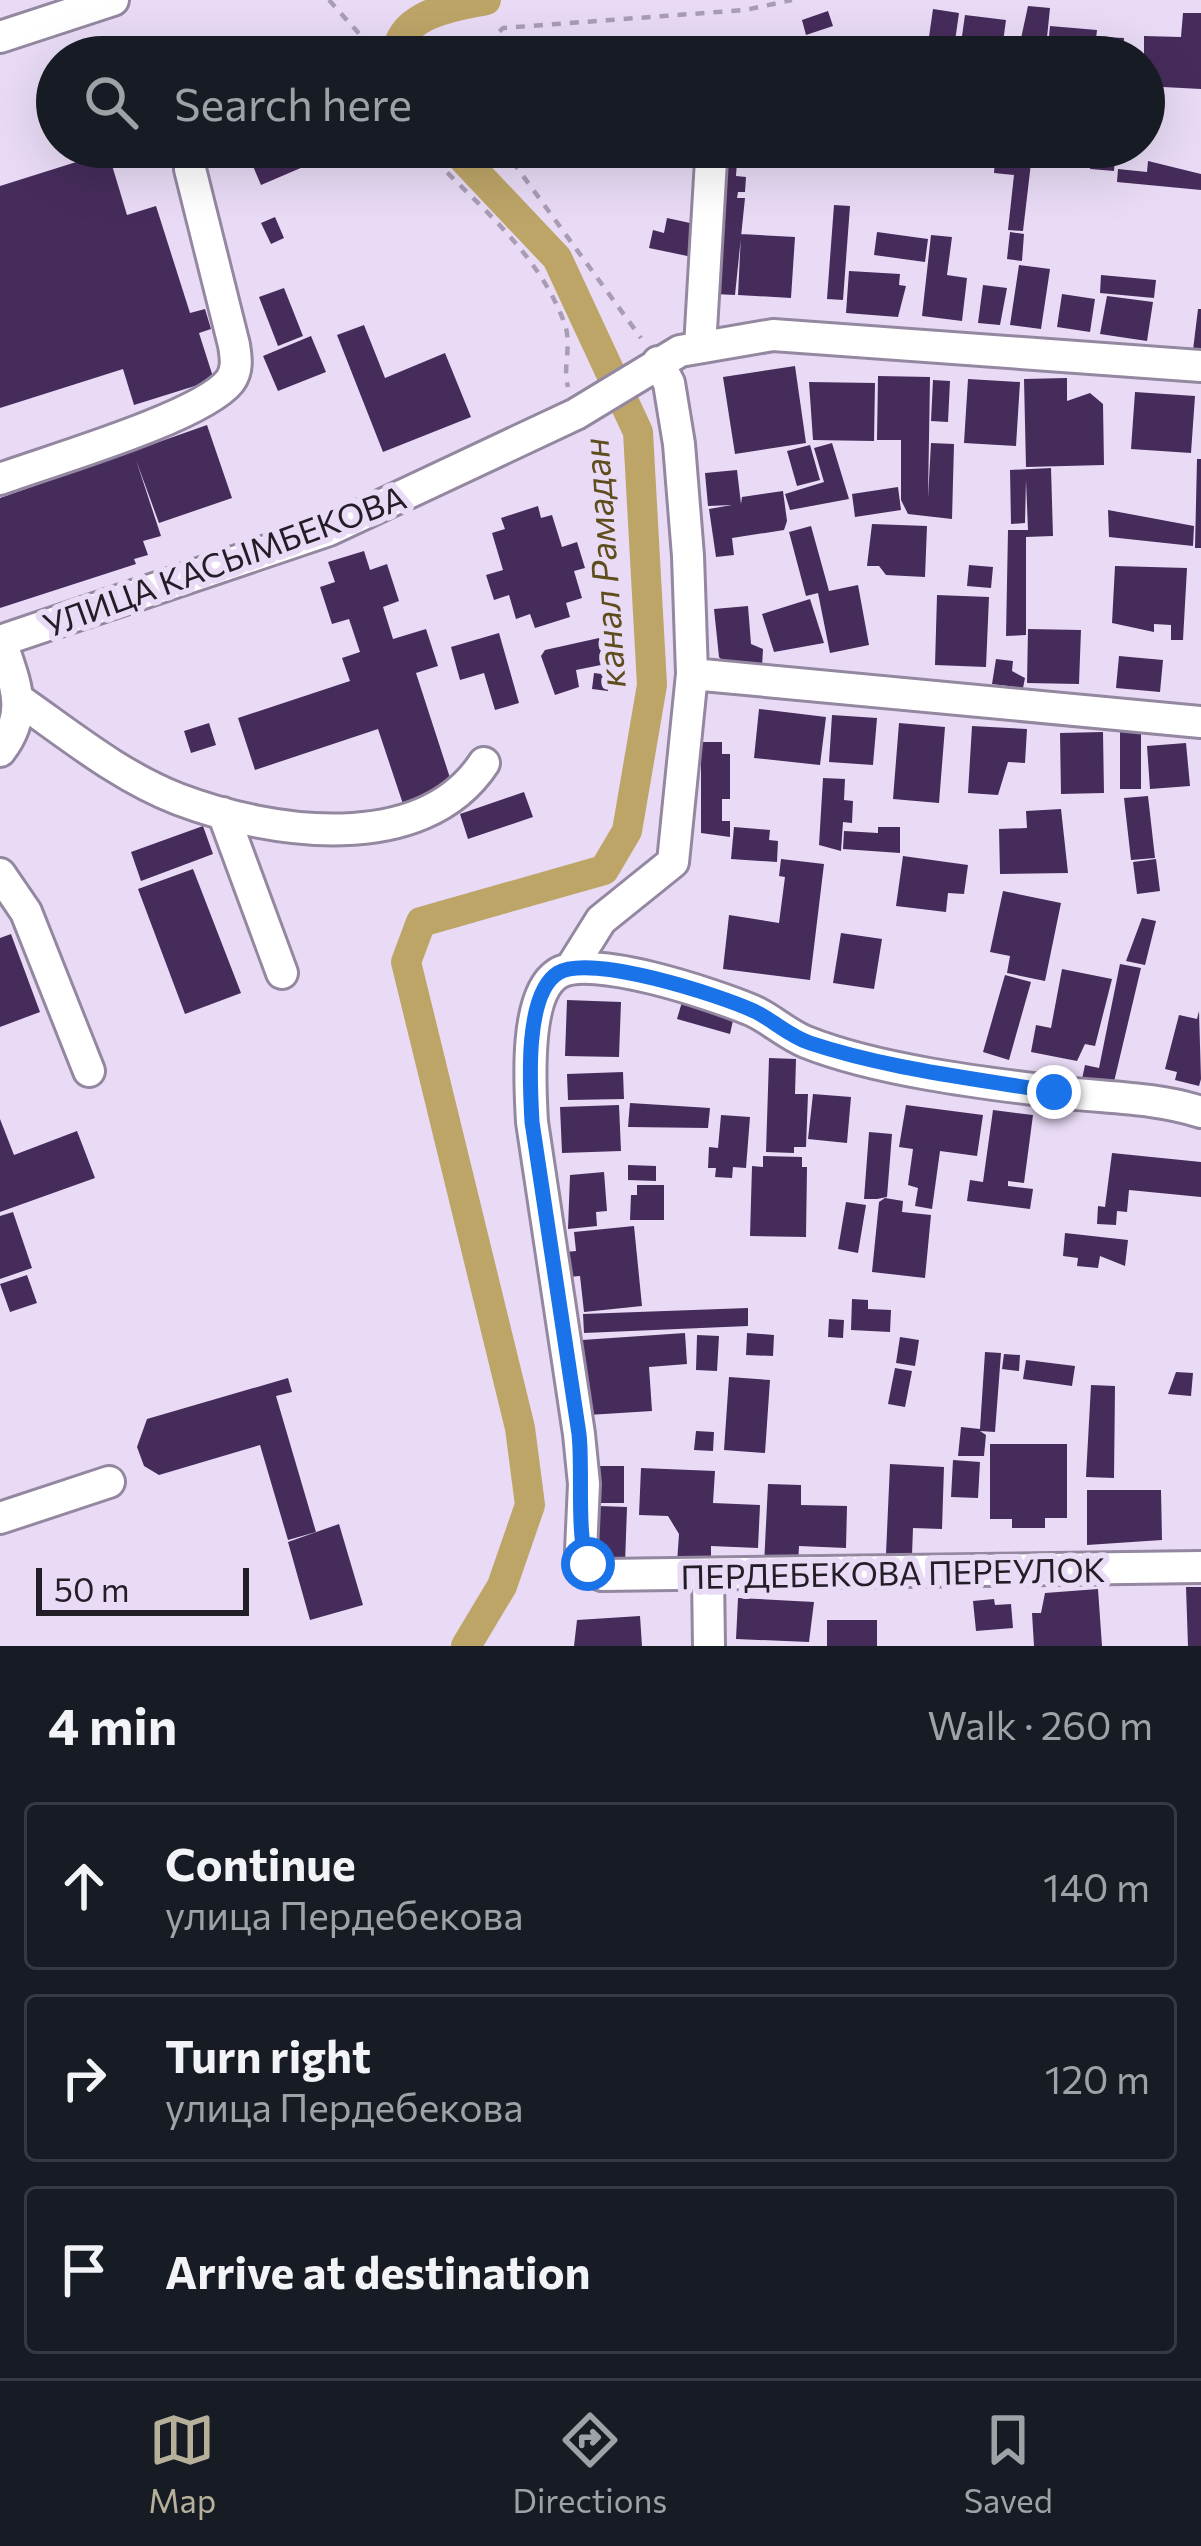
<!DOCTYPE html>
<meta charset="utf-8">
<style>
body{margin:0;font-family:Commissioner,sans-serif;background:#20242c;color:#f1f3f6}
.scale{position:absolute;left:36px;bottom:30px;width:213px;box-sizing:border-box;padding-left:12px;border:6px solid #221d27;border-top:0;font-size:33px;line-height:42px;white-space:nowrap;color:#221d27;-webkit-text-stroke:9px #e9dbf6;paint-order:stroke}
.stop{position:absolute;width:36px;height:36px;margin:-27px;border:9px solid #1a73e8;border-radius:50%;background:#fff}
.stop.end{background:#1a73e8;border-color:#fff;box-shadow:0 3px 12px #0008}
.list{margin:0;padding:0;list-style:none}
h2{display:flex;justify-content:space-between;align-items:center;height:156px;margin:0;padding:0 48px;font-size:51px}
h2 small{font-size:39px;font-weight:400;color:#9ea1a6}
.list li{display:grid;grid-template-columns:78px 1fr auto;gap:36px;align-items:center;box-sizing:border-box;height:168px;margin:0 24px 24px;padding:0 24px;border:3px solid #363941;border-radius:12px}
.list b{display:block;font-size:45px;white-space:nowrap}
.list p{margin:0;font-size:39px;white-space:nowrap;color:#9ea1a6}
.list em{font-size:39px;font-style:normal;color:#9ea1a6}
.icon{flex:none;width:66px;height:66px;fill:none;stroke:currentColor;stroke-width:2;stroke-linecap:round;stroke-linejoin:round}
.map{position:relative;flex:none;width:1201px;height:1646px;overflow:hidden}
.search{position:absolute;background:#171b24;box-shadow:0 12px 48px #0002;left:36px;right:36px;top:36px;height:132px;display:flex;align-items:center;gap:30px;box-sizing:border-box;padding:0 42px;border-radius:66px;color:#9ea1a6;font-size:45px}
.sheet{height:732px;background:#171b24}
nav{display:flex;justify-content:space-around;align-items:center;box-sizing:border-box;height:168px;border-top:3px solid #363941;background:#171b24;font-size:33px;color:#9ea1a6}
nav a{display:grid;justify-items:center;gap:6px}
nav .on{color:#b6af9a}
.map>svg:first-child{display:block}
</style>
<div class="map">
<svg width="1201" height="1646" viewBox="0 0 1201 1646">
<rect width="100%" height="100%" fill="#e9dbf6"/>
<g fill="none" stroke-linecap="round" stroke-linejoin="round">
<!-- canal -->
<path stroke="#bda568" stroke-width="30" d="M397,57C398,13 453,7 486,0
M452,147L557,258L638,432L652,685L627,831L604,870L421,922L406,962L520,1428L530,1505L502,1586L466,1646"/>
</g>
<!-- building -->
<path fill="#462c5b" d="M1028,6L1050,8L1045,57H1017Z
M933,9L959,13L955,41L929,37Z
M828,11L833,26L806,35L802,20Z
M1183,13H1201V89L1144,86V36L1181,37Z
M965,15L1006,20L1001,57H959Z
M1050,26L1097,30L1094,57H1047Z
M1104,37L1124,38L1123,57H1102Z
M130,38L137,57H91L89,53Z
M779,41L825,44L824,57H778Z
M245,147H311L317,161L261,185Z
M718,147H738L736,176L746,177L745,192H738L737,198H745L735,295L715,294Z
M1092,147H1116L1114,171L1090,169Z
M108,152L127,215L156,206L190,313L205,309L211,329L199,333L214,380L134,405L123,369L0,408V186Z
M995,159L1031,163L1023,231L1008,230L1014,175L994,173Z
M1148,161L1201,174V190L1117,182L1118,169L1147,172Z
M834,205L850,206L843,300L827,299Z
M275,217L284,238L271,244L261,223Z
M667,218L704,226L697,258L649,248L653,230L664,233Z
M877,232L928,239L925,262L874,255Z
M1010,232L1024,234L1022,261L1007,259Z
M741,234L795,237L791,298L738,295Z
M931,235L952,237L947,275L967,278L962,321L922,316Z
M1019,265L1050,269L1041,329L1010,325Z
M849,271L900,274L899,285L906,286L898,317L846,313Z
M1101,275L1156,280L1154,298L1100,293Z
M983,285L1007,288L1000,325L978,323Z
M284,288L303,336L278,346L259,297Z
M1062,294L1095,299L1090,332L1057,327Z
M1107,296L1153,302L1147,341L1100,334Z
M1198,309H1201V351L1193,350Z
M364,325L385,378L445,353L471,417L383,452L337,335Z
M311,336L326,372L278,391L263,356Z
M795,366L806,443L735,454L723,377Z
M878,376L930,377L928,498L931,443L954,444L952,519L908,514L901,500V440H877Z
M1067,378V401L1090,393L1103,404L1104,465L1026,467L1024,379Z
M968,379L1020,382L1016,446L964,443Z
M933,380L950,381L948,422L931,421Z
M809,382L875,383L874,441L813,440Z
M1135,392L1195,396L1191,453L1131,449Z
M207,425L232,498L159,523L136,460L161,536L143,541L148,555L134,559L136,564L0,608V498Z
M832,443L849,499L790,510L785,494L824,482L814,448Z
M810,445L820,480L797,486L787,451Z
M1197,459H1201V548H1195Z
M1051,468L1053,536L1026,537V635L1006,636L1008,530H1028L1026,480L1025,523L1011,524L1010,470Z
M737,470L741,504L742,497L783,491L787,521L784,530L732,538L734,555L716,557L709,509L732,505L708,506L705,473Z
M898,487L901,510L855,517L852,494Z
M538,506L541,518L552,515L562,547L577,542L585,568L574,571L582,598L566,603L570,617L535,628L530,614L516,619L509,595L494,600L486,575L503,570L492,533L505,529L501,518Z
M1108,510L1194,526L1193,546L1109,537Z
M872,524L927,526L925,577L886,575L879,566H867Z
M811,526L829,591L858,585L869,645L830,653L818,593L806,596L789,532Z
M364,551L370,570L387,564L399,601L383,607L393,639L426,629L438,666L416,673L453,787L403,804L378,729L255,770L238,718L350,681L342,658L360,652L349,619L332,624L320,587L335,582L328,562Z
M969,565L993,567L991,588L967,586Z
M1115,566L1187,568L1183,640H1171V625L1154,624V632L1112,623Z
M937,595L989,597L986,667L935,665Z
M810,599L824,643L774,652L762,614Z
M748,606L751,644L763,649L762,667L726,664L719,657L714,609Z
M1028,629L1081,630L1079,684L1027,683Z
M499,633L519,703L495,710L484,673L460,680L451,647Z
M599,638L606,664L576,670L579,687L555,695L541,656L545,650Z
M1119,656L1163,660L1160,692L1116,688Z
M996,659L1013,661L1012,671L1025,678L1023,688L992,684Z
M594,673L610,675L608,691L592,689Z
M759,709L826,717L820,765L754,758Z
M832,715L877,718L873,765L829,762Z
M209,723L216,745L191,753L184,731Z
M899,723L945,727L939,803L893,799Z
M972,726L1027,729L1025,763L1008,762L998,795L968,793Z
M1103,732L1104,793L1061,794L1060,733Z
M1120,732H1141V789H1120Z
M701,742H722V754H730V799H722V821H730V837L701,833Z
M1186,743L1190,786L1150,789L1147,746Z
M823,778L845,779L844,800L853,801L852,823L843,822L841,851L819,845Z
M524,792L533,817L468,839L460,814Z
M1148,796L1155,858L1131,860L1124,798Z
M1061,809L1068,873L1000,874L999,829L1027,828L1026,811Z
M203,826L213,854L141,881L131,852Z
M734,827L770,830L769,840L778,841L777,862L731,859Z
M878,827H900V853L843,849L844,831L878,833Z
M903,856L968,865L964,894L948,893L946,912L896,906Z
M781,859L824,864L810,980L723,969L729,915L779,923L785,877L779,876Z
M1156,859L1160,891L1137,894L1133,862Z
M193,869L241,993L185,1014L138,889Z
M1003,891L1061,903L1045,981L1007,973L1010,956L990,952Z
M1142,918L1156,921L1145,965L1126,961Z
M841,933L882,939L874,989L833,983Z
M11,934L40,1012L0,1027V938Z
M1120,964L1141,968L1113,1086L1082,1079L1085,1065L1099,1068Z
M1062,969L1112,979L1095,1046L1085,1044L1077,1061L1031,1052L1036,1025L1051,1028Z
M1005,975L1031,982L1009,1060L983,1052Z
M567,1000L621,1002L619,1057L565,1056Z
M682,1002L734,1016L730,1034L677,1019Z
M1199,1011L1201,1079L1199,1086L1175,1080L1177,1072L1165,1069L1179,1015L1197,1019Z
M769,1058L796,1059L795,1094H808L806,1147H794V1153L766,1152Z
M623,1072L624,1099L568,1100L567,1074Z
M813,1094L851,1097L847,1143L808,1139Z
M630,1103L710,1108L708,1128L628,1127Z
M619,1105L621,1151L562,1153L560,1107Z
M906,1105L983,1115L977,1156L940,1151L932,1209L915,1206L918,1188L908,1185L913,1149L899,1147Z
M993,1110L1033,1115L1024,1183L1008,1181V1186L1033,1189L1030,1209L967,1201L970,1180L983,1182Z
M721,1115L750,1117L746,1168L733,1167L732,1178L715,1177L716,1168H708L709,1147L718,1148Z
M0,1119L14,1155L77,1131L95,1178L0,1212Z
M869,1132L892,1134L887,1197L877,1199H864Z
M1112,1153L1201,1162V1197L1129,1190L1127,1212L1117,1211L1116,1225L1097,1224L1098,1206L1105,1207Z
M763,1156L802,1157V1167H807L806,1237L750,1236L752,1166L763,1167Z
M628,1165L656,1166V1181L628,1180Z
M604,1172L607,1211L596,1212L597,1226L568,1229L570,1175Z
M637,1185H664V1220H630L631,1195H637Z
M885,1198L903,1201L902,1212L931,1215L925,1278L872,1272L879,1202Z
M846,1202L866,1205L858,1253L838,1249Z
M13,1212L32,1268L0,1279V1216Z
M634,1226L642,1306L584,1312L580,1276L567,1277L565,1252L576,1251L574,1232Z
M1065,1233L1128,1240L1125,1266L1100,1256L1098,1268L1077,1266L1078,1258L1063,1256Z
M27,1275L37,1303L10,1312L0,1284Z
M852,1299L868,1300V1309L891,1310L890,1332L851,1330Z
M748,1308V1326L584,1333L583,1314Z
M829,1319L844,1320L843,1338L828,1337Z
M685,1333L687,1364L649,1367L652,1411L588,1415L582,1340Z
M747,1333L774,1335L773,1356L746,1355Z
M697,1335L719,1336L717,1371L696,1370Z
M900,1337L919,1340L915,1366L896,1363Z
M985,1352L1001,1353L995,1432L980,1431L986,1435L984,1456H958L961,1427L980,1429Z
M1004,1354L1020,1355L1019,1371L1002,1369Z
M1026,1360L1075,1366L1072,1386L1023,1379Z
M895,1368L912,1371L905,1407L888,1404Z
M1176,1372L1193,1373L1191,1396L1168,1394Z
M729,1377L770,1380L765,1453L724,1450Z
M288,1378L292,1392L276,1396L316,1532L288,1540L260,1445L159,1475L144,1466L137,1447L147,1419Z
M1091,1385L1115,1386L1114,1478L1086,1477Z
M696,1431L714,1432L713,1451L694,1450Z
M990,1444H1067V1518H1045V1528H1012V1519H990Z
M953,1460L980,1462L978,1498L951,1497Z
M890,1464L944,1467L942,1529L913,1528L912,1555L886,1554Z
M595,1466H624V1503H595Z
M641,1468L715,1471L713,1503L760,1505L758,1548L711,1546V1565L677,1563L679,1534L668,1516L639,1515Z
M768,1484L801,1485V1505L847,1506L846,1548L799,1546L798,1566L764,1565Z
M1087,1490H1161L1162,1540L1087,1545Z
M599,1506L627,1507L625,1564L597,1563Z
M339,1524L363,1605L310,1620L288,1542Z
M1186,1587H1201V1646H1188Z
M1098,1589L1102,1646H1034L1032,1613H1041L1045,1593Z
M738,1598L814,1602L809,1642L736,1639Z
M994,1599L995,1605L1011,1604L1013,1628L976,1631L973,1601Z
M640,1616L642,1646H574L577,1620Z
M827,1620H877V1646H827Z"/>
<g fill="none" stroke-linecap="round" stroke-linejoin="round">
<defs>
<path id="minor" d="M0,37L113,0
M700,347L711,160
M0,479C49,461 202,417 230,381C238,370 236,358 234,345L190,169
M0,641L329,530L576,414L680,351L773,335L1201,366
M692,674L1201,722
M22,702C72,737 121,777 178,799C270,834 422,857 484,763
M0,751C30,712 15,684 1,641
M223,813L282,973
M0,874L26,912L89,1071
M571,968L601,920L673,862L692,674L688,556L679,444L669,383L658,362
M1201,1112C1154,1097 1106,1098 1057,1092C981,1083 876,1070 806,1042C786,1034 770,1018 751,1010C715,995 589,952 557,974C524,996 530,1086 532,1122L579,1434L584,1484L581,1551L588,1565L602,1575L1201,1567
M0,1518L109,1482
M708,1575L709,1646"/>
</defs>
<!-- minor casing -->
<use href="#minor" stroke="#9487a0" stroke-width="36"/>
<!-- path -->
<path stroke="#a89db3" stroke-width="4.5" stroke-dasharray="9 9" stroke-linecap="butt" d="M329,0L362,37L365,57
M474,57L503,28L745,10L792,0
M422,147C474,202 537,250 564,322C573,345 562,366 568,387
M502,147L641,338"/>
<!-- minor -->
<use href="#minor" stroke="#fff" stroke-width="30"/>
</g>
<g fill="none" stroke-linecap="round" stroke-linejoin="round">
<!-- route -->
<path stroke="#1a73e8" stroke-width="15" d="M588,1564C576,1539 583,1468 579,1434L532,1122C530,1086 524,994 558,973C590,953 719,995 754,1011C773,1020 789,1036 810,1043C888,1069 973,1078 1054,1092"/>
</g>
<g text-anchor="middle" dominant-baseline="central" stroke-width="12" stroke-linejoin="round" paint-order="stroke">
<!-- street labels -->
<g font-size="33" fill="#221d27" stroke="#e9dbf6">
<text transform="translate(224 560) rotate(-20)">УЛИЦА КАСЫМБЕКОВА</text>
<text transform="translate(893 1572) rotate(-1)">ПЕРДЕБЕКОВА ПЕРЕУЛОК</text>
</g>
<!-- water labels -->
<g font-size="36" font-style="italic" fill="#5f4d1e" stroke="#e9dbf6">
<text transform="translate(602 563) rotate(-94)">канал Рамадан</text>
</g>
</g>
</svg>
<div class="scale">50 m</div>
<div class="stop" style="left:588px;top:1564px"></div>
<div class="stop end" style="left:1054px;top:1092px"></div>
<div class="search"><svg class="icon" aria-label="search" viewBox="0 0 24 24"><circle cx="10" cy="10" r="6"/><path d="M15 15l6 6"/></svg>Search here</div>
</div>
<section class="sheet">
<h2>4 min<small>Walk · 260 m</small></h2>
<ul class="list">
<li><svg class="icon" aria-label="ahead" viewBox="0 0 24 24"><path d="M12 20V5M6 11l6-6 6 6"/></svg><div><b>Continue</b><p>улица Пердебекова</p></div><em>140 m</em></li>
<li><svg class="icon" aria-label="right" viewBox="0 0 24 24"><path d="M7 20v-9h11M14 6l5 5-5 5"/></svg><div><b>Turn right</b><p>улица Пердебекова</p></div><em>120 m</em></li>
<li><svg class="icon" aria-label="arrive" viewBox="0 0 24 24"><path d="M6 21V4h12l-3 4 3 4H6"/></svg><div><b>Arrive at destination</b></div></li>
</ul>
</section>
<nav>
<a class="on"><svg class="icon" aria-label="map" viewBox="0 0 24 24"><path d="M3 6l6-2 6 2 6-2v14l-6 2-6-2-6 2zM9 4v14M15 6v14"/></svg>Map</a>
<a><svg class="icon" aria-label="directions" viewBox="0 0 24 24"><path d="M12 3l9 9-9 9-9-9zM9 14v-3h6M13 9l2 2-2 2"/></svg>Directions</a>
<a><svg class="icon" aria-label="saved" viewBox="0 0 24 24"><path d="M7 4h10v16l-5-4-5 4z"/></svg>Saved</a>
</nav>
